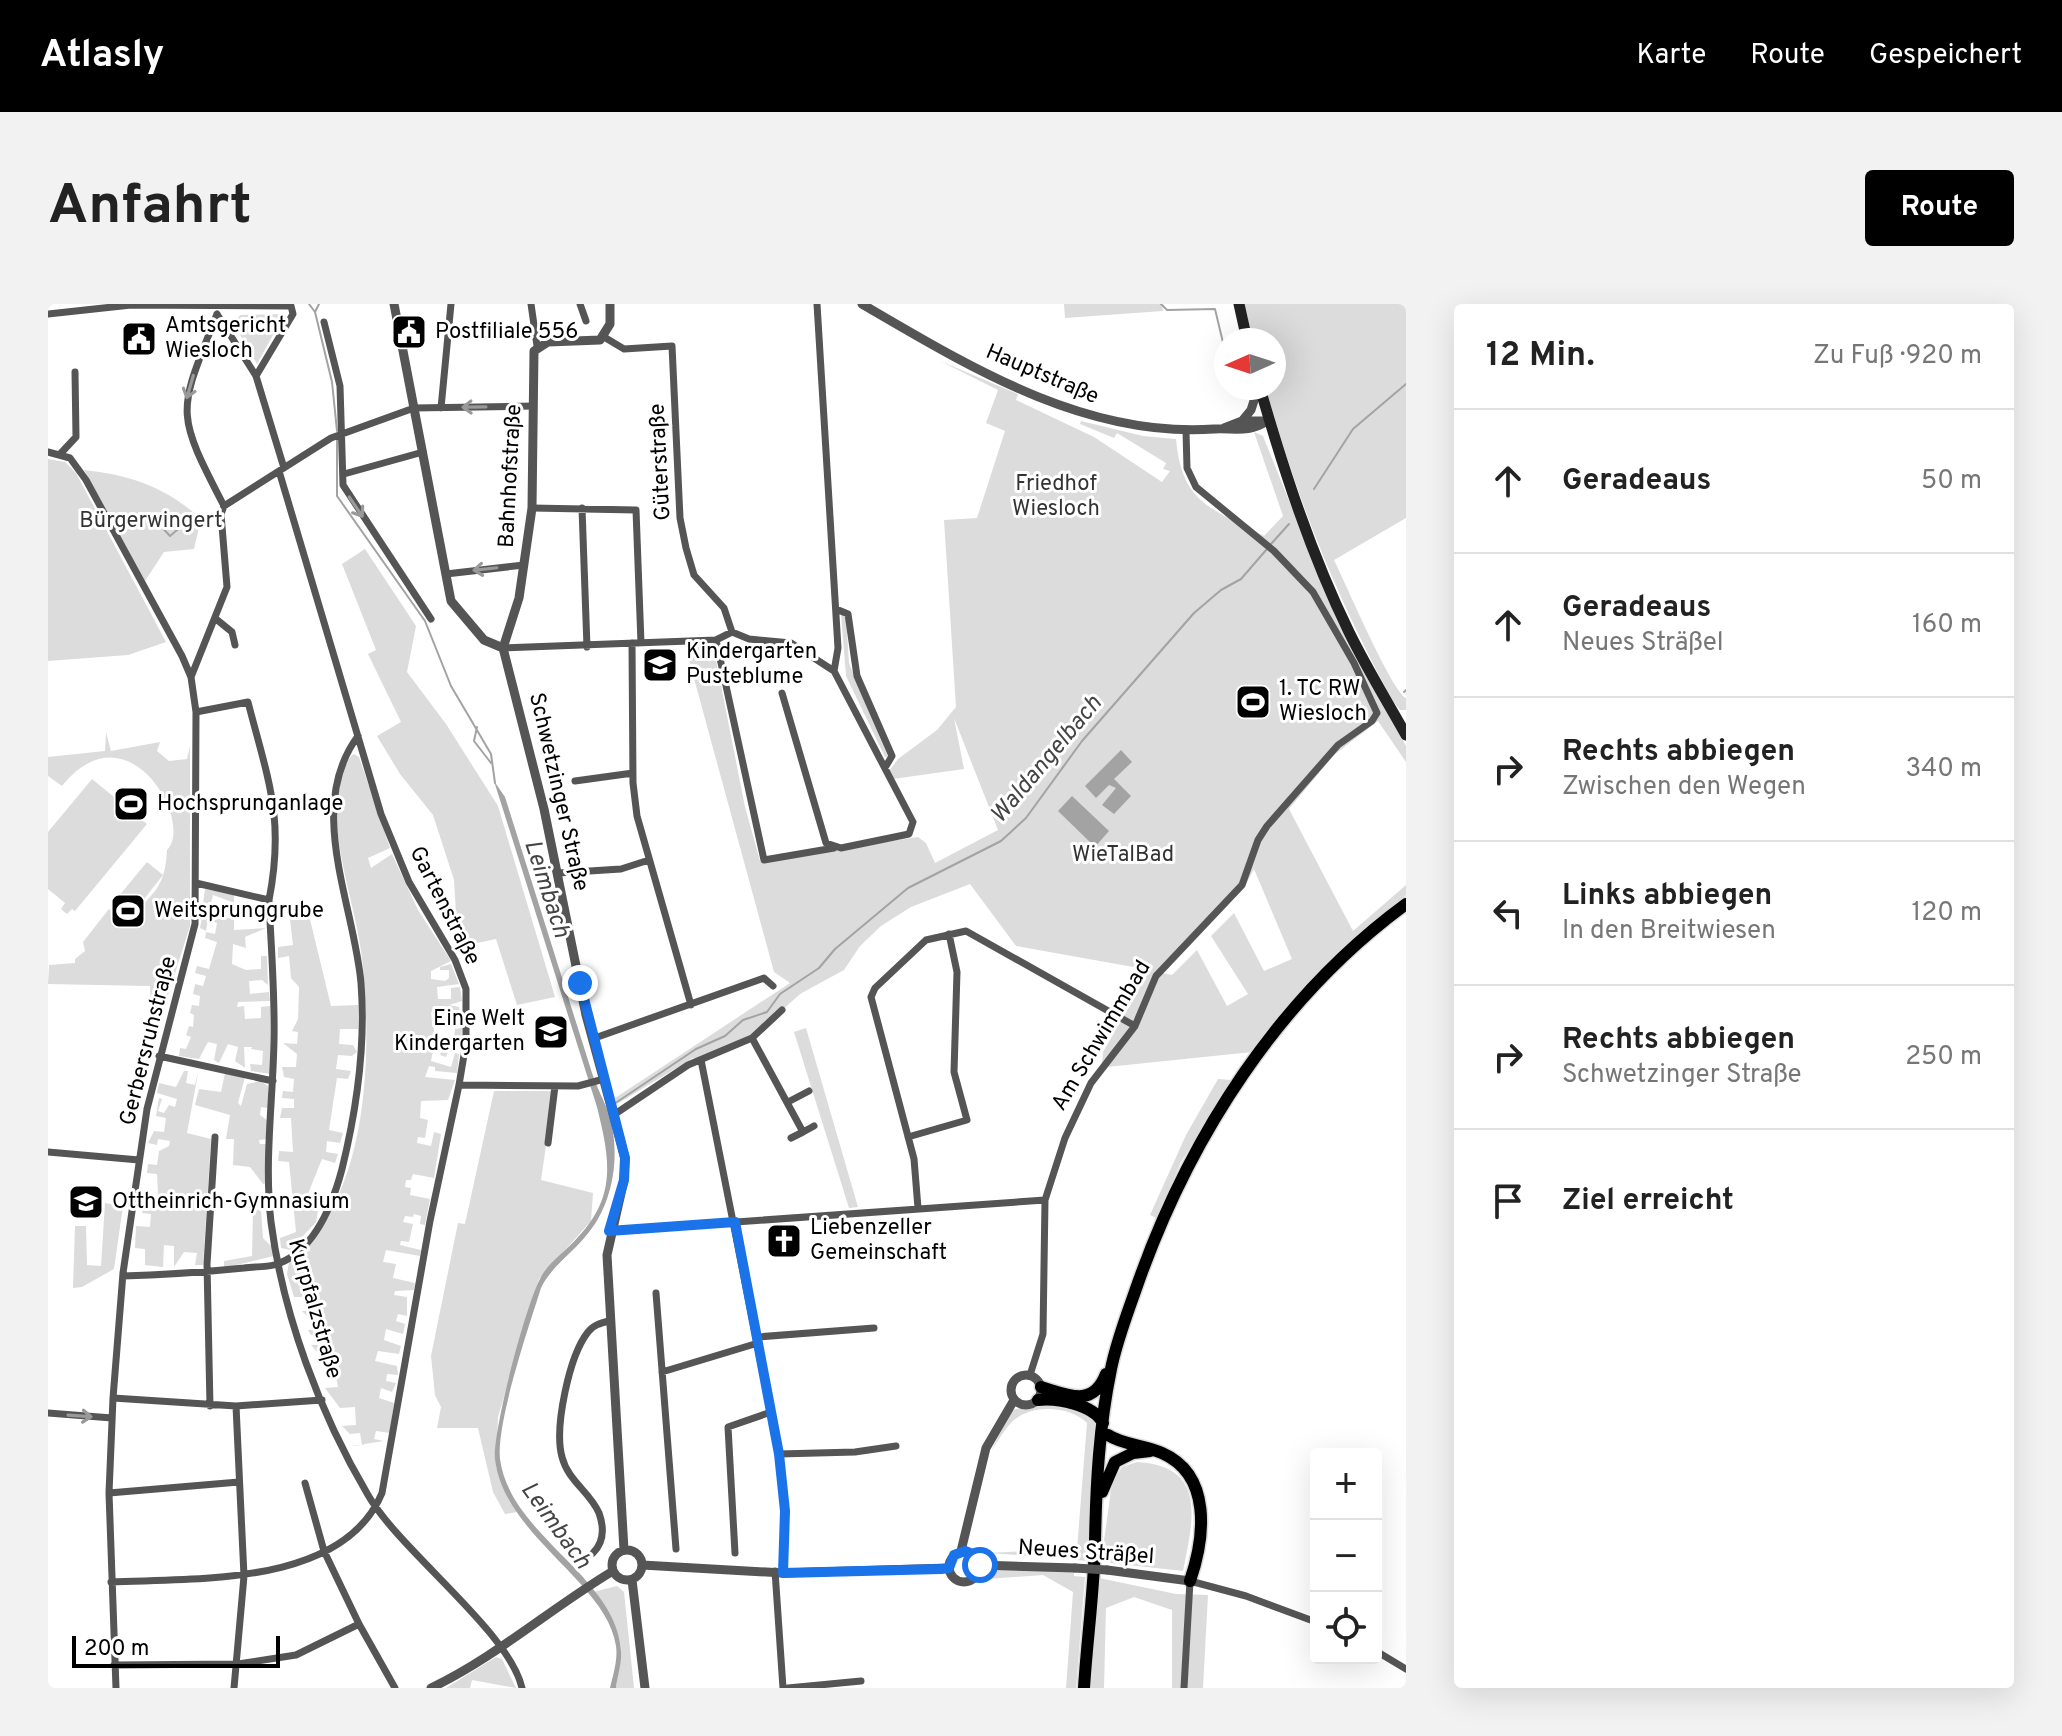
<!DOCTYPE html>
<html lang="de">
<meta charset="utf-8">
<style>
body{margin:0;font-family:Overpass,sans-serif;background:#f2f2f2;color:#222}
.controls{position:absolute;right:24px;bottom:24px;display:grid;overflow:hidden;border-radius:8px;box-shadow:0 8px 32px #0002}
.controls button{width:72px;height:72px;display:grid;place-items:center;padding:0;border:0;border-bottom:2px solid #e0e0e0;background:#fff;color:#222;font:40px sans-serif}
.compass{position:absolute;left:1166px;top:24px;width:72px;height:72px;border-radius:50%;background:#fff;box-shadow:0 8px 32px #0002;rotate:267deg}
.scale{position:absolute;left:24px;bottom:20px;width:208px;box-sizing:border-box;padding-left:8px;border:4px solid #000;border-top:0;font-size:22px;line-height:28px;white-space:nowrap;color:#000;-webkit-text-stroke:6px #fff;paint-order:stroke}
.stop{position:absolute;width:24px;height:24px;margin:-18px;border:6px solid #1a73e8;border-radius:50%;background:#fff}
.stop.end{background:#1a73e8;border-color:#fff;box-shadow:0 2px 8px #0008}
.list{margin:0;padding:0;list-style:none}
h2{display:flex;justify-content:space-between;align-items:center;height:104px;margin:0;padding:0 32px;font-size:34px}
h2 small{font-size:26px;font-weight:400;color:#767676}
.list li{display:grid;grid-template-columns:52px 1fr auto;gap:24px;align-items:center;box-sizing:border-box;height:144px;padding:0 32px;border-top:2px solid #e0e0e0}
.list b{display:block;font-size:30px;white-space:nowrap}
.list p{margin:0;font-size:26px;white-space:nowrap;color:#767676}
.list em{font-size:26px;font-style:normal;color:#767676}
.icon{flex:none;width:44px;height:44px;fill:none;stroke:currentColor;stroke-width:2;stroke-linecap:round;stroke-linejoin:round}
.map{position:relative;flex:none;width:1358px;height:1384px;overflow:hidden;border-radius:8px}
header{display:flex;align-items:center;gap:48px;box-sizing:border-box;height:112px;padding:0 40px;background:#000;color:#fff}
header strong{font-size:38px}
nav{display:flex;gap:44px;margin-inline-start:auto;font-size:28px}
.intro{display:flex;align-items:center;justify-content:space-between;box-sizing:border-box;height:192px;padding:0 48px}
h1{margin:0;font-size:56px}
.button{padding:20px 36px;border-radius:8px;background:#000;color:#fff;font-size:28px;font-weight:700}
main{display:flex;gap:48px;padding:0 48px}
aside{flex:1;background:#fff;border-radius:8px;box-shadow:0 8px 32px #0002}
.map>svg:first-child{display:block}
</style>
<header>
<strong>Atlasly</strong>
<nav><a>Karte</a><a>Route</a><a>Gespeichert</a></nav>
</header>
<div class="intro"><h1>Anfahrt</h1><a class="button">Route</a></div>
<main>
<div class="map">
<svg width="1358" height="1384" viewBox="0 0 1358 1384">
<rect width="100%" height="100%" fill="#fff"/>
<!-- green -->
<path fill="#dcdcdc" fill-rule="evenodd" d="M1016,0H1114L1115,7L1017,14Z
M1196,0H1358V214L1286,256C1297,278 1344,388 1358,394V406H1352L1345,397C1290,297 1248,194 1218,84H1226V36H1205Z
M233,10L236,11L209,60L186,20L192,11Z
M892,57L970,90L968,96L1046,133L1114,178L1122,167L1115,165L1118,159L1069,129L1066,134L1032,120L1033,117L1095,132L1128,135C1134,200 1163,204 1216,232L1235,212L1206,128L1215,132L1289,316L1358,442V458L1330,417L1286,451L1241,505L1305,627L1358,581V591L1279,661L1204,748L1059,763L1054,760L1055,748L1102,666L968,642L922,580L863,603L833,622L812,642L796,666L752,690L704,734L653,756L645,754L569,800L567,794L742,679L726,668L638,345L665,341L697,503L712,557L870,533L878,539L887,559L950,526L906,414L916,465L845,475L841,467L850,455L889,426L908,403L896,216L929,214L957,127L938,119L950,86ZM1206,565L1244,655L1216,667L1186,609L1163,632L1200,690L1179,702L1149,646L1124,671L1115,669L1197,582Z
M0,155L17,158L28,169L118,338L80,351L0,357Z
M36,166C83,171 118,183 153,215L146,245L116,248L97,277Z
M317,245L368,322L359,368L398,420L450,502L507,693L469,701L448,635L410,643L406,576L385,511L352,470L329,432L353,418L320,350L328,346L294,260Z
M793,310L798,314L801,359L840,453H837L798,372Z
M58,428L63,447L112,438L109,447L121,457L139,455L142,442V622L116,704L103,701L102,682L0,680L1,661L27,659V655L37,647L35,638L61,605L79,617C105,589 117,585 119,546C147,519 80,400 14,482L0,472V453L57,447Z
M306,450L311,453L342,544L320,554L323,564L344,550L370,606L403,657L383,667V675L397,677L401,674V666H392V663L403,660L411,680L389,683L390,695H403V684L412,683L414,697L401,701L411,703L413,712H405L404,707L383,708L384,719L405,717V724H386V736L406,734L407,725L414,724L413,742H405V748H400L398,753L392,751L395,741L386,742L383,757L403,763L407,749L411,750L409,769L387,767V763L381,762L377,773L407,776L400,796L373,797L372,814L380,816L377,834L370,833L369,839L383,842L386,828L393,830L386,874L365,870L363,876H358L357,883L363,884L362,891L382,895L377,921L372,920L373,912L366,910L365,913L357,912L355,918L365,920L361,938L353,937L352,941L373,946L372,952L338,946L335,958L348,960L345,974L367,979L366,986L347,987L346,991L359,993V1012L350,1010L348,1017L357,1020L355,1030L338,1025L336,1036L353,1042L351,1050L330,1047L327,1057L349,1062L350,1071L339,1070L338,1077L348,1079L344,1088L333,1084L331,1094L346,1099L342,1129L328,1127L326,1135L336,1137L303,1142L314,1141L312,1129L302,1130L294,1122L308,1121L307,1103L292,1104L277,1084L290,1083L283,1047L269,1048L263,1041H274V1031H263L260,1026L271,1025V1013H260L254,1007H268V993H246L239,970L241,958C320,895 324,756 315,663C311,618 295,575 290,531C288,512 290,460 306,450Z
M44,475L99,520L27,607L24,605L19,610L13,605L17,599L0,585V528Z
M99,558L115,571L81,614L73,607L78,600L70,593Z
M157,585L186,591V626L218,624L197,633L198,644L185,640L184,660L198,666L213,665V652H219L220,681L214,676L201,677L202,690L221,688L222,697L190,698L189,703L196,702L197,715L213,714V703L222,702V770L203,767L202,760L214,761L215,747L203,745L204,743H196L197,764L187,757L190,743L180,740L171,759L166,756L169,740L160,738L151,755L131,752L132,744L138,745L143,733L138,731L141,722L145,723L146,711L142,709L144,701L151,702L152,692L145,690L147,680L155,682L158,672L147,669L149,662L161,665L169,638L157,634L158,628L167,630L169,619L160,616L158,627L152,624L155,608L185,615L184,598L165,591L162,603L155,600Z
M240,599L259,603L283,702L310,701V725H292L291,740L305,741L309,748L304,752L290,751L288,765L303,767L300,775L289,774L281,826L295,829L292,839L279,837L278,848L290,850L287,859L274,855L255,902L270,907L268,918L242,946L233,944L232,934L248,928L241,858L230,857L231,847L245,848L243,814H232L234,804H246V795L234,794L235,787L245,788L246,775L236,773L234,763H248L249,750L235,739L249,740L250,728L244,727L250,715L251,683L243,674L241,652L230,654V643L245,641Z
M758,724L810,903L801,904L746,728Z
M151,764L139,829L163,835L155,961H147L149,949L136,948L126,963V942L116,941L115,963L97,961V945L87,944L88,922L102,923L103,910L94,909L97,898L105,899L110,890L109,870L99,869L100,860L109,861L111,847L121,842L122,837L110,835L109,841L100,839L106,827L116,828L118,814L108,812L111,794L114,795L110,807L116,809L121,801L127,803L129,795L109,789L111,779L128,783L136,767H140L138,779L147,781Z
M177,769L197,773L190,799L193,802L199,780L212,777L220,782V804L213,803L212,811L220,817V835L211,836L212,840H219V879L215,880L202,863L185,861L186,835H178L182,811L147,801L151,785L173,788Z
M1170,775L1184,776L1133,858L1109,914L1102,911L1138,831Z
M446,787H506L493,876L545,889L543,917L491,975L450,1113L448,1163L469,1208L457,1210L445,1188L430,1124H389L393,1103L387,1091L383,1052L410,919L417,920Z
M57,899L75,902L66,965L34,983L25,984L27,922H38L39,961L53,962Z
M205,906H213L215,934L225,944L226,952L176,964V957L204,952Z
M995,1098L1036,1107L1049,1118L1039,1257L1029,1256L1028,1251L1027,1255L939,1249L1029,1245L1039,1119C1022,1102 985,1100 966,1116C957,1124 950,1137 943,1147L964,1106Z
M1089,1158C1160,1162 1145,1217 1135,1267L1053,1258L1064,1179L1074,1163Z
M955,1265L1026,1268V1272L1037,1273L1028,1384H1018L1025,1288L995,1271L938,1275L946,1267Z
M1051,1274L1128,1290L1160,1291L1155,1384H1124V1306L1086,1293L1058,1304L1056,1384H1043Z
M569,1282L576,1288L586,1384H568C575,1337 573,1328 545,1288Z
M448,1353L454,1355L468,1384L424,1376L422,1384H398Z"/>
<!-- water -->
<path fill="#a3a3a3" d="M1073,446L1084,458L1066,475L1083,492L1066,510L1054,501L1068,484L1061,481L1048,494L1037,482Z
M446,477L457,493L545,772C549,783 555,795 559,805C574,845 567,900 537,933C522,951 503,963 493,984C481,1022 448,1119 452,1155C462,1232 570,1273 573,1348C574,1359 569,1373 568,1384H562C565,1371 570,1356 568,1342C559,1278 456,1232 447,1155C444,1129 480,989 496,968C505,955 520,945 530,933C570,891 561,852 549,803Z
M1024,492L1061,527L1047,543L1010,507Z"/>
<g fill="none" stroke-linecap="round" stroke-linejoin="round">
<!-- stream -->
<path stroke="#a3a3a3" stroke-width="2" d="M261,0L267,8
M271,0L267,8L284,78L289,127
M1113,0L1119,6L1167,5L1178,51
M289,133V192L377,317L403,382L443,450L447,479
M1266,185L1305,125L1358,80
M103,219H110L122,232L134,222
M1223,240L1241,220
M1356,388L1358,386
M429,423L426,437L443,459
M566,800L648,745L677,732L695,716L719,708L732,690L771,664L787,645L860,584L953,537L978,514L1034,437L1146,309L1173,286L1193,275L1219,245"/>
<defs>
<path id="primary" d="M993,1083C1020,1091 1045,1104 1058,1070
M990,1096C1009,1094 1045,1100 1055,1119
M1060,1131C1075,1141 1097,1141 1114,1149C1164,1171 1157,1233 1142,1277
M1054,1188L1067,1158L1085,1149L1102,1147
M1036,1384C1039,1336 1046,1287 1047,1239C1048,1181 1051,1123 1063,1065C1069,1035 1080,1008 1090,979C1142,832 1231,693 1358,600"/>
</defs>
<!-- primary casing -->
<use href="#primary" stroke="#dbdbdb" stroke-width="15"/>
<!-- minor -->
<path stroke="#555" stroke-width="7" d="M483,0L489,42
M532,0L538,17
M0,10L83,1L243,2L245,10L208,72
M169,10C130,109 126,106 176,202
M169,10L208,72L236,164
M276,18L292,82L295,181L383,315
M556,33L576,45L624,42L632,214L638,244L646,271L676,304L684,328
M393,104L403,0
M0,148L22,154L38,176L134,352L143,373L148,408L147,620L99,805L75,969L65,1094L61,1189L68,1384
M13,149L28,133L27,68
M296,170L375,148
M484,204L588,206L593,339
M534,204L539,343
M398,270L476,261
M788,305L800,310L809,372L844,452L838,462
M168,315L184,328L187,341
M668,336L716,556L786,544
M584,339L585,479L589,512L643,701
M455,344L668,336L684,328L701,335L743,339L786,367
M143,373L179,283L173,210L176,202L283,134L366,104L485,102
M734,389L778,539L793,544L861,530L865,518L786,367L790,344L769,0
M148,408L200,398C220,476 237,514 221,596
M527,477L585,469
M510,569L573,565L601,556
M148,579L221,596C223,643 227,689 226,736C225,796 216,858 223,918C235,1011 272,1110 320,1191C352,1247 461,1327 474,1384
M704,734L755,828L743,834
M544,735L716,674L725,682
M111,752L225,777
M653,756L731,1150L737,1207L735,1269
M411,781L530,782L556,775
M740,798L761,787
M567,810L640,761L704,734L734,706
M755,828L766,822
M860,833L919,816L906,768L909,668L901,630
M500,839L507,782
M0,848L91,856
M870,904L866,855L823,693L827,684L878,636L918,627L1087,722
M561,927L997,896
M75,972C116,971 156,968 196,964C207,962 223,964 232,959C268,944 285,899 294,865C309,804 318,743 313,679C306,600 257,503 310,432
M608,989L628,1245
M709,1033L826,1024
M614,1068L710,1039
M982,1071L995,1030L997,896L1017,834L1043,779L1087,722L1108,672L1194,581L1210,536L1219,522L1290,441L1324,417L1329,409L1306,359L1265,288L1226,247L1148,183L1139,164L1138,127
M65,1094L188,1102L274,1096
M162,1102L159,960L167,833
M0,1109L64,1114
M731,1150L807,1148L848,1142
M257,1179L276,1247L311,1320L347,1384
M61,1189L191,1178
M545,1249C556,1238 556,1223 551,1209C542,1188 520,1177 514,1153C506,1124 521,1052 540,1028C545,1021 553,1019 561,1017
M687,1249L680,1123L723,1108
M727,1267L735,1384
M63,1278C147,1274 295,1283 334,1189L382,917L411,781L418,739V685L407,656L361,578L333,510L231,167
M1328,1347L1358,1365
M66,1361L190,1360L248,1351L311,1320
M186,1384L196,1272L188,1102
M740,1384L813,1377
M1136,1384L1142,1277L1198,1292L1268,1318"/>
<!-- tertiary -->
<path stroke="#555" stroke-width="9" d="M346,0L403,297L436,336L455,344
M814,0C922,63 1037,134 1166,125C1187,124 1201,129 1219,117
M1194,117L1203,106L1210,84
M1176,124L1194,117H1219
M455,344L496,505L538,711L577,854L576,876L559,951L576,1246
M455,344L471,294L484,204L486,47L500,38L552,36L562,20V0
M963 1086a15 15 0 1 1 30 0a15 15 0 1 1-30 0Z
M564 1261a15 15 0 1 1 30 0a15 15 0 1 1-30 0Z
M913,1247L938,1144L966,1096
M901 1263a15 15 0 1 1 30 0a15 15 0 1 1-30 0Z
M594,1261L735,1269L901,1264
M932,1261L1027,1264
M1059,1266L1142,1277
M584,1276L597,1384
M383,1384C448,1353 503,1304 565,1267"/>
<!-- secondary -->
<path stroke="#222" stroke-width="11" d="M1191,0L1199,36
M1212,84C1236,167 1263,250 1301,328C1318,363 1339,397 1358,431"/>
<!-- primary -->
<use href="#primary" stroke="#000" stroke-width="12"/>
<!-- tertiary-bridge -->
<path stroke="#555" stroke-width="9" d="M1027,1264L1059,1266"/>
</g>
<!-- one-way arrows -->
<defs><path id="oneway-shaft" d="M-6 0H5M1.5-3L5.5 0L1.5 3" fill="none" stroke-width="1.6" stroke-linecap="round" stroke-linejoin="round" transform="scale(2)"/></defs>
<g stroke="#999">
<use href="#oneway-shaft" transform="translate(142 83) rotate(106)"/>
<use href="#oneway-shaft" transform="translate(426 103) rotate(179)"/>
<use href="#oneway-shaft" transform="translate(308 203) rotate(56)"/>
<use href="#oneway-shaft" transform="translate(437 265) rotate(174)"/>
<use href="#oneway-shaft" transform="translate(32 1112) rotate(4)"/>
</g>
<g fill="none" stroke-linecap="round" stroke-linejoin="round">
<!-- route -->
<path stroke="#1a73e8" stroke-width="10" d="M532,679L577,854L576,876L561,927L687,918L731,1150L737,1207L735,1269L893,1265L901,1264L906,1251L917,1247L927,1251L932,1261"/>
</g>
<!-- icons -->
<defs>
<symbol id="civic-square" viewBox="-11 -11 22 22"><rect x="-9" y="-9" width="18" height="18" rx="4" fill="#000" stroke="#fff"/><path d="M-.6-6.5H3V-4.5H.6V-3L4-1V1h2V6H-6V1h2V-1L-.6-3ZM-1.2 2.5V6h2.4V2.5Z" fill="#fff"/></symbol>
<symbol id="school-square" viewBox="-11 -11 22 22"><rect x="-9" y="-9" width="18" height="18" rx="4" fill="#000" stroke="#fff"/><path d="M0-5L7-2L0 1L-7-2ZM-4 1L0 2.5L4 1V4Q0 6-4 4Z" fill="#fff"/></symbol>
<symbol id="stadium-square" viewBox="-11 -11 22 22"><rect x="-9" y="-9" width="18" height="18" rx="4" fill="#000" stroke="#fff"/><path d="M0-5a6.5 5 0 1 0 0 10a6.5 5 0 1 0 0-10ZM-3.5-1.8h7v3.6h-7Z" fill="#fff"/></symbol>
<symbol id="church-square" viewBox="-11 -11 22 22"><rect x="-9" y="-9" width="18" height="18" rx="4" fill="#000" stroke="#fff"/><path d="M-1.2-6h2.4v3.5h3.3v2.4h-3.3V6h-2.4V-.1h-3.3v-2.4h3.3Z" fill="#fff"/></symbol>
</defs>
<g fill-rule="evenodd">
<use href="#civic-square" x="341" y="8" width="40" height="40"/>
<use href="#civic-square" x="71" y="15" width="40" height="40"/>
<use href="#school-square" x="592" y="341" width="40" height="40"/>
<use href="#stadium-square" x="1185" y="378" width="40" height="40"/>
<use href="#stadium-square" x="63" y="480" width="40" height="40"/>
<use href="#stadium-square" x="60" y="587" width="40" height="40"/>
<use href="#school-square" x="483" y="708" width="40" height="40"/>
<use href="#school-square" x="18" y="878" width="40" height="40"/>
<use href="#church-square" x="716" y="917" width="40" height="40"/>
</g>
<g text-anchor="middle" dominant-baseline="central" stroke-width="6" stroke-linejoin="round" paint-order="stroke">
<!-- poi labels -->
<g font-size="22" fill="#000" stroke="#fff" text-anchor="start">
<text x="117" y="22">Amtsgericht<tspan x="117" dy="25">Wiesloch</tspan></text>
<text x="387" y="28">Postfiliale 556</text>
<text x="638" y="348">Kindergarten<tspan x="638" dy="25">Pusteblume</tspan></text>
<text x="1231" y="385">1. TC RW<tspan x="1231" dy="25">Wiesloch</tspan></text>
<text x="109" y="500">Hochsprunganlage</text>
<text x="106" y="607">Weitsprunggrube</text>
<text x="477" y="715" text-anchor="end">Eine Welt<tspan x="477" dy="25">Kindergarten</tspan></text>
<text x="64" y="898">Ottheinrich-Gymnasium</text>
<text x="762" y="924">Liebenzeller<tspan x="762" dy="25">Gemeinschaft</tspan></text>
</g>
<!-- street labels -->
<g font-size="22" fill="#000" stroke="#fff">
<text transform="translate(994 71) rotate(23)">Hauptstraße</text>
<text transform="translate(613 158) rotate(-93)">Güterstraße</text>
<text transform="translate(463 172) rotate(-87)">Bahnhofstraße</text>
<text transform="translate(510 488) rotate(77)">Schwetzinger Straße</text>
<text transform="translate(396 602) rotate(63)">Gartenstraße</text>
<text transform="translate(1054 732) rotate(-59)">Am Schwimmbad</text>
<text transform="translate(101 737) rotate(-76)">Gerbersruhstraße</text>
<text transform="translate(266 1005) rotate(74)">Kurpfalzstraße</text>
<text transform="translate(1038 1249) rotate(4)">Neues Sträßel</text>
</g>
<!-- park labels -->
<g font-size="22" fill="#333" stroke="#fff">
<text x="1008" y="180">Friedhof<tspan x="1008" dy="25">Wiesloch</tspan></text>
<text x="103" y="217">Bürgerwingert</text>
<text x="1075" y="551">WieTalBad</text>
</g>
<!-- water labels -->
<g font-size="24" font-style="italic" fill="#444" stroke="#fff">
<text transform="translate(999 456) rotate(-50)">Waldangelbach</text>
<text transform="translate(498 585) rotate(72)">Leimbach</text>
<text transform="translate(507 1222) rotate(54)">Leimbach</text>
</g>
</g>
</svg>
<div class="controls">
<button>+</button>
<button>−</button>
<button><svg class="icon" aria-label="locate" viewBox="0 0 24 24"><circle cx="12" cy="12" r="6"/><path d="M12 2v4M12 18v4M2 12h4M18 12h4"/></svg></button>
</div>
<svg class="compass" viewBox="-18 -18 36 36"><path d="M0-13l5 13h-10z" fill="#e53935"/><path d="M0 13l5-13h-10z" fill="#767676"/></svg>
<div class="scale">200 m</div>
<div class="stop" style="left:932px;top:1261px"></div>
<div class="stop end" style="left:532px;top:679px"></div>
</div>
<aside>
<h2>12 Min.<small>Zu Fuß · 920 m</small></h2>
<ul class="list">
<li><svg class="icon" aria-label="ahead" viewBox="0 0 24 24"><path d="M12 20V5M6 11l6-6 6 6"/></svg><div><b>Geradeaus</b></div><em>50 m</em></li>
<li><svg class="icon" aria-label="ahead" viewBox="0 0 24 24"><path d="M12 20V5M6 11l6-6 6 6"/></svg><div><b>Geradeaus</b><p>Neues Sträßel</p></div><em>160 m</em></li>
<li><svg class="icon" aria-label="right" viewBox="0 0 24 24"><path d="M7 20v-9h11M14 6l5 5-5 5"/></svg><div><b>Rechts abbiegen</b><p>Zwischen den Wegen</p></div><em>340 m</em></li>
<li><svg class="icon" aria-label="left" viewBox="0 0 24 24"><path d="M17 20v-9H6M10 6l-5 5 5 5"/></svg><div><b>Links abbiegen</b><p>In den Breitwiesen</p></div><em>120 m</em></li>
<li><svg class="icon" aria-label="right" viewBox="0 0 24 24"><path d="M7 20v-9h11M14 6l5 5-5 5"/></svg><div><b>Rechts abbiegen</b><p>Schwetzinger Straße</p></div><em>250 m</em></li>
<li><svg class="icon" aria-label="arrive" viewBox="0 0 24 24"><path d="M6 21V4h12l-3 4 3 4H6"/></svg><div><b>Ziel erreicht</b></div></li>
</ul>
</aside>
</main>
